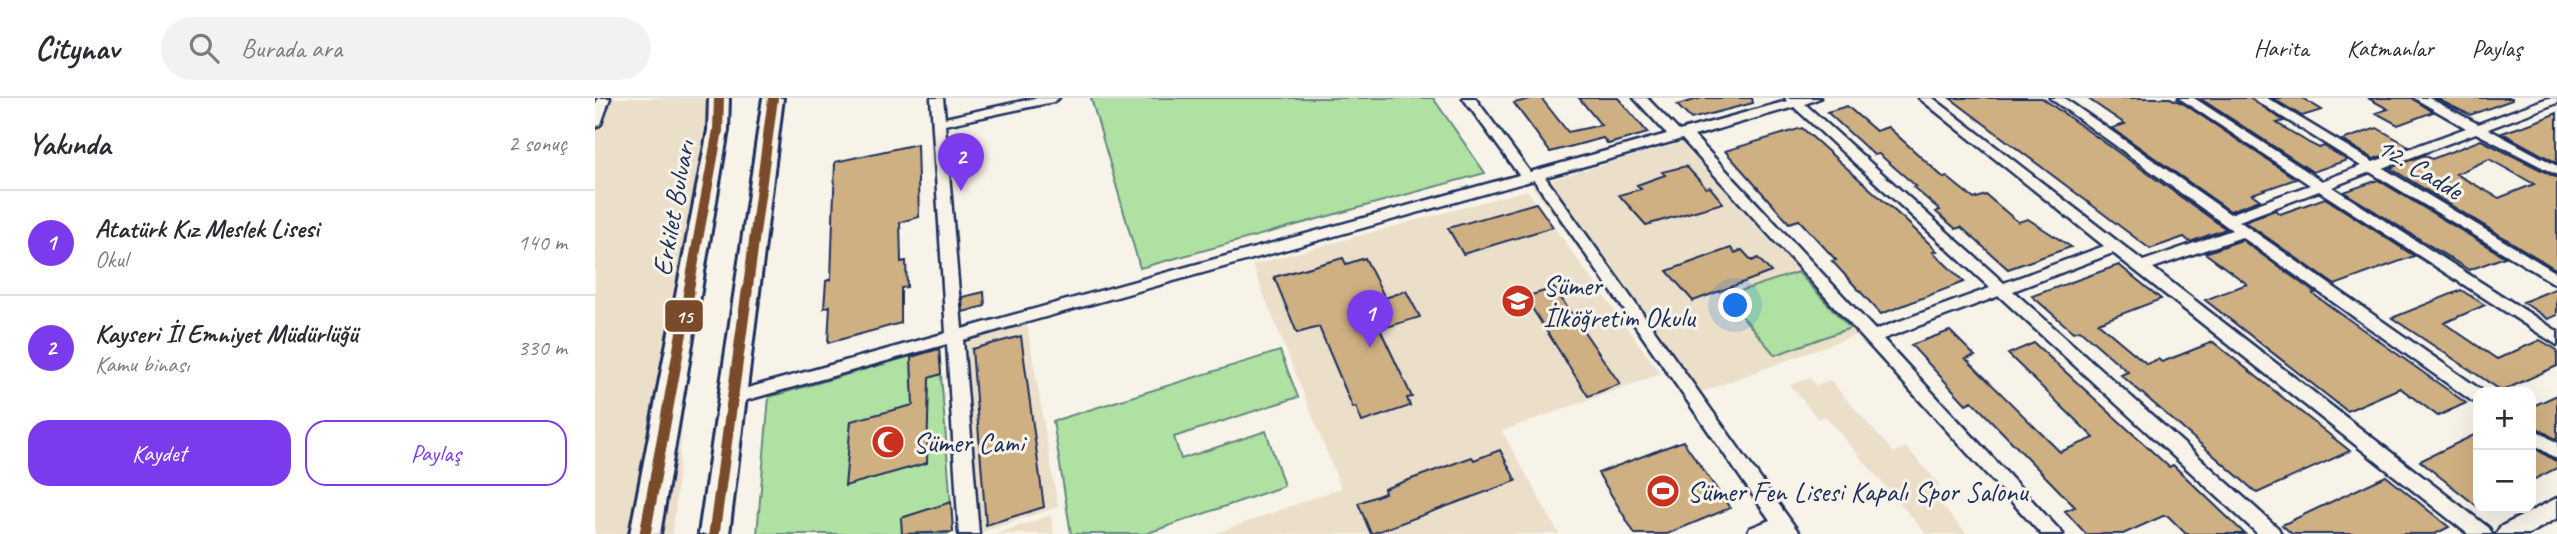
<!DOCTYPE html>
<html lang="tr">
<meta charset="utf-8">
<style>
body{margin:0;font-family:Caveat,sans-serif;background:#f2f2f3;color:#2b2b33}
.controls{position:absolute;right:21px;bottom:21px;display:grid;overflow:hidden;border-radius:14px;box-shadow:0 7px 28px #0002}
.controls button{width:63px;height:63px;display:grid;place-items:center;padding:0;border:0;border-bottom:2px solid #e1e1e2;background:#fff;color:#2b2b33;font:35px sans-serif}
.you{position:absolute;left:1141px;top:208px;width:24px;height:24px;margin:-18px;border:5px solid #fff;border-radius:50%;background:#1a73e8;box-shadow:0 0 0 10px #1a73e833}
.badge{display:grid;place-items:center;width:46px;height:46px;border-radius:50%;background:#7c3aed;color:#fff;font-size:23px;font-weight:700}
.pin{position:absolute;translate:-50% -58px;filter:drop-shadow(0 2px 4px #0008)}
.pin::after{content:'';position:absolute;top:37px;width:24px;height:21px;background:inherit;clip-path:polygon(0 0,100% 0,50% 100%)}
.list{margin:0;padding:0;list-style:none}
h2{display:flex;justify-content:space-between;align-items:center;height:91px;margin:0;padding:0 28px;font-size:30px}
h2 small{font-size:23px;font-weight:400;color:#7c7c81}
.list li{display:grid;grid-template-columns:46px 1fr auto;gap:21px;align-items:center;box-sizing:border-box;height:105px;padding:0 28px;border-top:2px solid #e1e1e2}
.list b{display:block;font-size:26px;white-space:nowrap}
.list p{margin:0;font-size:23px;white-space:nowrap;color:#7c7c81}
.list em{font-size:23px;font-style:normal;color:#7c7c81}
.actions{display:flex;gap:14px;padding:21px 28px}
.actions a{flex:1;padding:16px 0;border:2px solid #7c3aed;border-radius:21px;text-align:center;font-size:24px;color:#7c3aed}
.actions .main{background:#7c3aed;color:#fff}
.icon{flex:none;width:38px;height:38px;fill:none;stroke:currentColor;stroke-width:2;stroke-linecap:round;stroke-linejoin:round}
.map{position:relative;flex:none;width:1962px;height:436px;overflow:hidden}
header{display:flex;align-items:center;gap:42px;box-sizing:border-box;height:98px;padding:0 35px;background:#fff;border-bottom:2px solid #e1e1e2}
header strong{font-size:33px}
nav{display:flex;gap:38px;margin-inline-start:auto;font-size:24px}
.search{width:490px;height:63px;background:#f2f2f3;display:flex;align-items:center;gap:18px;box-sizing:border-box;padding:0 24px;border-radius:38px;color:#7c7c81;font-size:26px}
main{display:flex}
aside{flex:1;background:#fff}
.map>svg:first-child{display:block}
</style>
<header>
<strong>Citynav</strong>
<div class="search"><svg class="icon" aria-label="search" viewBox="0 0 24 24"><circle cx="10" cy="10" r="6"/><path d="M15 15l6 6"/></svg>Burada ara</div>
<nav><a>Harita</a><a>Katmanlar</a><a>Paylaş</a></nav>
</header>
<main>
<aside>
<h2>Yakında<small>2 sonuç</small></h2>
<ul class="list">
<li><span class="badge">1</span><div><b>Atatürk Kız Meslek Lisesi</b><p>Okul</p></div><em>140 m</em></li>
<li><span class="badge">2</span><div><b>Kayseri İl Emniyet Müdürlüğü</b><p>Kamu binası</p></div><em>330 m</em></li>
</ul>
<div class="actions"><a class="main">Kaydet</a><a>Paylaş</a></div>
</aside>
<div class="map">
<svg width="1962" height="436" viewBox="0 0 1962 436">
<rect width="100%" height="100%" fill="#f7f3e8"/>
<filter id="ink" filterUnits="userSpaceOnUse"><feTurbulence type="fractalNoise" baseFrequency=".0143" numOctaves="2"/><feDisplacementMap in="SourceGraphic" scale="14" xChannelSelector="R" yChannelSelector="G"/><feConvolveMatrix kernelMatrix="1 2 1 2 8 2 1 2 1" color-interpolation-filters="sRGB"/></filter>
<g filter="url(#ink)">
<!-- built -->
<path fill="#ebdfca" d="M0,0H115L78,436H0Z
M1086,45L1266,235L1093,299L936,87Z
M932,92L1066,276L907,333L964,436H619L746,390L657,167Z
M432,226L463,409L387,434L367,245Z
M1215,280L1221,287L1235,282L1298,354L1311,349L1345,387L1333,392L1372,436H1331L1230,318L1223,321L1195,287Z
M456,417L459,436H400Z"/>
<!-- green -->
<path fill="#afe1a2" stroke="#658880" stroke-width="2" d="M496,0H838L890,75L545,170Z
M1203,174L1255,230L1180,257L1130,198Z
M344,250L358,434L351,436H162L174,299Z
M685,253L703,299L579,339L586,361L671,333L689,388L550,436H476L458,323Z"/>
<!-- building -->
<path fill="#cfb083" stroke="#1b2f5e" stroke-width="2" fill-rule="evenodd" d="M939,0H946L973,34L1006,27L984,0H1023L1053,35L1013,46L1008,40L955,54L919,5Z
M1107,0H1157L1158,5L1096,21L1082,7Z
M1355,0H1447L1631,131L1595,144L1589,139L1555,151Z
M1492,0H1575L1589,6L1701,81L1657,96L1665,102L1635,113L1517,30L1530,26Z
M1611,0H1655L1689,23L1682,25L1714,45L1724,50L1729,48L1752,62L1718,74L1606,1Z
M1677,0H1707L1727,12L1707,18Z
M1773,0H1817L1838,14L1803,27L1781,15L1793,11Z
M1840,0H1917V2L1875,17Z
M1252,8L1281,33L1293,29L1349,80L1352,79L1379,101L1391,97L1423,124L1433,121L1476,149L1413,171L1366,129L1361,131L1341,114L1345,112L1318,89L1321,88L1284,56L1279,57L1232,14Z
M1962,15V65L1907,35L1940,24Z
M1207,30L1311,123L1342,153L1338,154L1369,184L1286,216L1237,163L1241,162L1204,122L1194,125L1130,53Z
M1782,30L1814,48L1779,61L1747,42Z
M1886,42L1962,80V172L1795,70L1829,57L1837,61ZM1894,61L1939,86L1904,100L1861,76Z
M322,46L324,119L305,124L306,164L311,163L312,189L306,190V225L233,245L235,208L229,210L231,183L236,181L240,64Z
M1091,68L1111,90L1115,89L1128,105L1051,127L1024,97L1046,91L1042,87L1070,77L1067,74Z
M1783,82L1910,159L1874,172L1749,94Z
M1730,100L1819,158L1740,187L1650,124L1680,112L1685,116Z
M941,105L958,129L868,156L853,130Z
M1647,142L1720,195L1718,196L1871,305L1843,318L1805,290L1752,313L1610,202L1652,186L1610,155Z
M1136,150L1140,155L1147,152L1157,163L1163,160L1176,174L1098,203L1072,173Z
M748,160L751,166L770,160L790,200L811,193L825,219L785,231L817,299L812,300L815,308L767,324L761,309L758,310L724,229L702,235L679,179Z
M1524,167L1566,201L1503,225L1552,266L1563,261L1567,264L1618,244L1755,353L1662,395L1526,277L1533,274L1485,232L1478,234L1437,198Z
M959,190L1025,286L993,298L930,199Z
M1962,190V217L1953,221L1928,204Z
M1866,192L1890,207L1849,225L1902,261L1945,242L1962,252V268L1907,293L1797,220Z
M389,194L390,208L368,214L367,199Z
M1355,233L1380,258L1371,261L1465,354L1499,340L1413,256L1439,245L1574,369L1578,367L1650,436H1591L1573,418H1568L1528,436H1491L1470,413L1480,409L1377,303L1371,306L1316,247Z
M426,238L449,409L391,427L377,251Z
M344,251L346,276L334,280L332,365L250,388L256,323L318,307L316,259Z
M1962,297V342L1936,326V309Z
M1883,335V409L1825,363Z
M1088,343L1135,410L1072,436H1040L1003,375Z
M1936,348L1962,364V370L1936,383Z
M905,352L921,383L776,436L763,405L790,395L789,391L877,359L879,362Z
M1791,378L1854,429L1840,436H1697L1687,427Z
M356,404L358,434L307,436L306,420Z"/>
<g fill="none" stroke-linecap="round" stroke-linejoin="round">
<defs>
<path id="minor" d="M3,0H15L6,26L0,30V8Z
M336,0H348L350,20L441,0H464L458,4L350,27L367,231L924,77L868,0H880L935,74L1072,36L1039,0H1052L1084,33L1192,3L1190,0H1225L1210,6L1409,185L1509,148L1324,0H1338L1548,163L1637,132L1455,0H1469L1635,116L1715,87L1584,0H1599L1727,83L1766,68L1657,0H1672L1778,64L1871,30L1819,0H1834L1883,26L1953,0H1962V5L1893,31L1962,68V77L1881,35L1788,70L1962,175V187L1775,74L1737,89L1962,233V247L1724,93L1644,123L1889,294H1883V305L1877,303L1647,139L1558,170L1894,430L1897,436H1873L1518,155L1418,193L1683,430L1686,436H1663L1404,198L1288,241L1468,436H1446L1087,41L950,79L1205,436H1152L1155,430L1175,422L939,82L368,242L384,436H364L352,246L138,306L132,305L130,300L132,295L138,294L351,235ZM1199,9L1395,190L1280,232L1099,38Z
M1936,329L1962,345V361L1936,345Z"/>
<path id="tertiary" d="M1962,400V420L1934,436H1901L1905,429Z"/>
<path id="primary" d="M114,0H134L133,32L65,436H35L113,32Z
M168,0H188L134,436H104Z"/>
</defs>
<!-- minor casing -->
<use href="#minor" stroke="#1b2f5e" stroke-width="5"/>
<!-- tertiary casing -->
<use href="#tertiary" stroke="#1b2f5e" stroke-width="5"/>
<!-- primary casing -->
<use href="#primary" stroke="#1b2f5e" stroke-width="6"/>
<!-- minor -->
<use href="#minor" fill="#f7f3e8" fill-rule="evenodd"/>
<!-- tertiary -->
<use href="#tertiary" fill="#f7f3e8" fill-rule="evenodd"/>
<!-- primary -->
<use href="#primary" fill="#f7f3e8" fill-rule="evenodd"/>
<defs>
<path id="bus-1-far1" d="M93,196L123,32L124,0
M152,196L178,0"/>
<path id="bus-1" d="M50,436L94,194
M119,436L152,194"/>
</defs>
<!-- bus-1-far1 casing -->
<use href="#bus-1-far1" stroke="#f7f3e8" stroke-width="14"/>
<!-- bus-1 casing -->
<use href="#bus-1" stroke="#f7f3e8" stroke-width="17"/>
<!-- bus-1-far1 -->
<use href="#bus-1-far1" stroke="#7a4b2a" stroke-width="10"/>
<!-- bus-1 -->
<use href="#bus-1" stroke="#7a4b2a" stroke-width="11"/>
</g>
</g>
<!-- icons -->
<defs>
<symbol id="school-disc" viewBox="-11 -11 22 22"><circle r="9.5" fill="#c8321e" stroke="#f7f3e8"/><path d="M0-5L7-2L0 1L-7-2ZM-4 1L0 2.5L4 1V4Q0 6-4 4Z" fill="#fff"/></symbol>
<symbol id="mosque-disc" viewBox="-11 -11 22 22"><circle r="9.5" fill="#c8321e" stroke="#f7f3e8"/><path d="M3.5-4.9A6 6 0 1 0 3.5 4.9A5 5 0 1 1 3.5-4.9Z" fill="#fff"/></symbol>
<symbol id="stadium-disc" viewBox="-11 -11 22 22"><circle r="9.5" fill="#c8321e" stroke="#f7f3e8"/><path d="M0-5a6.5 5 0 1 0 0 10a6.5 5 0 1 0 0-10ZM-3.5-1.8h7v3.6h-7Z" fill="#fff"/></symbol>
</defs>
<g fill-rule="evenodd">
<use href="#school-disc" x="904" y="184" width="38" height="38"/>
<use href="#mosque-disc" x="274" y="325" width="38" height="38"/>
<use href="#stadium-disc" x="1049" y="374" width="38" height="38"/>
</g>
<g text-anchor="middle" dominant-baseline="central" stroke-width="6" stroke-linejoin="round" paint-order="stroke">
<!-- street labels -->
<g font-size="28" fill="#1b2f5e" stroke="#f7f3e8">
<text transform="translate(1825 70) rotate(31)">12. Cadde</text>
<text transform="translate(78 110) rotate(-80)">Erkilet Bulvarı</text>
</g>
<!-- poi labels -->
<g font-size="28" fill="#1b2f5e" stroke="#f7f3e8" text-anchor="start">
<text x="948" y="187">Sümer<tspan x="948" dy="32">İlköğretim Okulu</tspan></text>
<text x="318" y="344">Sümer Cami</text>
<text x="1092" y="393">Sümer Fen Lisesi Kapalı Spor Salonu</text>
</g>
</g>
<rect stroke="#f7f3e8" stroke-width="2.5" x="69" y="201" width="40" height="34" rx="7" fill="#7a4b2a"/>
<g font-size="19" text-anchor="middle" font-weight="bold" fill="#fff">
<text x="89" y="225">15</text>
</g>
</svg>
<div class="controls">
<button>+</button>
<button>−</button>
</div>
<div class="you"></div>
<div class="pin badge" style="left:775px;top:250px">1</div>
<div class="pin badge" style="left:366px;top:93px">2</div>
</div>
</main>
